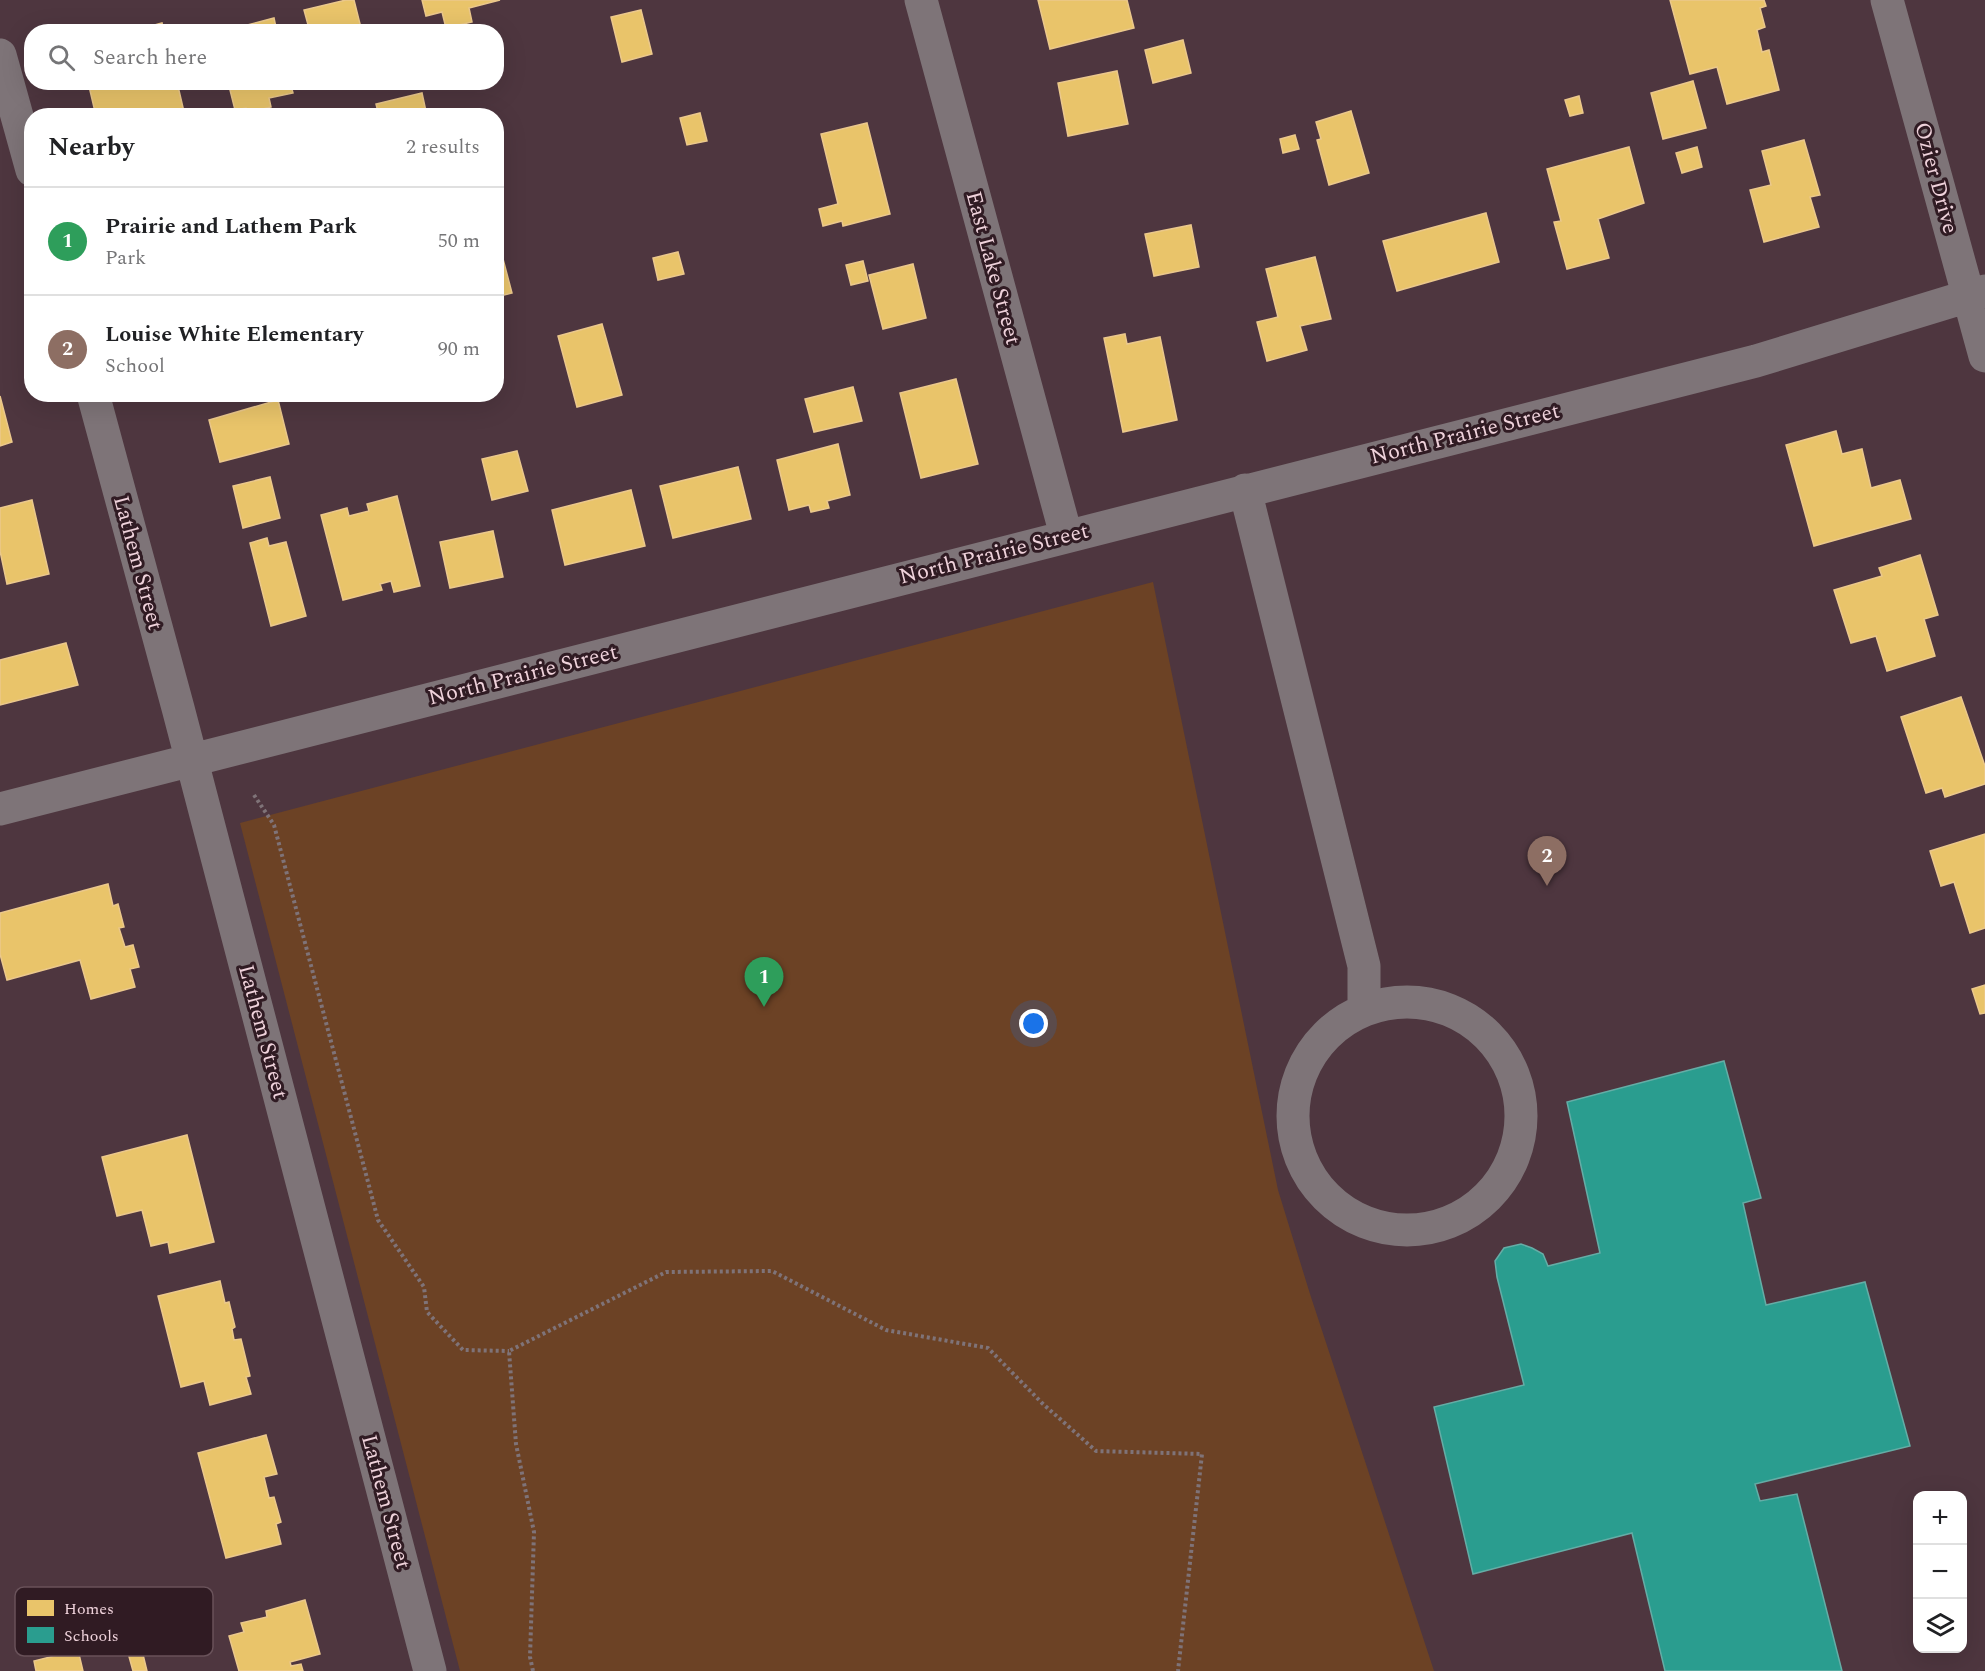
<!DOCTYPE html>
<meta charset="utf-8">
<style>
body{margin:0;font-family:Spectral,serif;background:#f2f2f2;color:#202124}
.controls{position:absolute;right:18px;bottom:18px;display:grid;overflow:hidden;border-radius:12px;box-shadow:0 6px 24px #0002}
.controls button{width:54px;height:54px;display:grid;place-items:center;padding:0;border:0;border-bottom:2px solid #e0e0e0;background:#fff;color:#202124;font:30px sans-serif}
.you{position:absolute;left:1034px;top:1024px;width:21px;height:21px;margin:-15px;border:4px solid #fff;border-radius:50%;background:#1a73e8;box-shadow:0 0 0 9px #1a73e833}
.badge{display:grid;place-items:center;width:39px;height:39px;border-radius:50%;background:#db2777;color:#fff;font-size:20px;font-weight:700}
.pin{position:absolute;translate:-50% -50px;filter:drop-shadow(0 2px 3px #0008)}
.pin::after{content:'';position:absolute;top:32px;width:21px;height:18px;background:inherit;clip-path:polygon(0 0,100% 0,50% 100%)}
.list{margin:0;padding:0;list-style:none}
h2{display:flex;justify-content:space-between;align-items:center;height:78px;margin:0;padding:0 24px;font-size:26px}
h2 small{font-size:20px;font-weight:400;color:#757577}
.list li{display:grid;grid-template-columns:39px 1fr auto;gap:18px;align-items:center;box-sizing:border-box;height:108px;padding:0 24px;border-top:2px solid #e0e0e0}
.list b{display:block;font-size:22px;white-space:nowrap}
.list p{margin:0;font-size:20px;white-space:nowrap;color:#757577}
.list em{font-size:20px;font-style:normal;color:#757577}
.icon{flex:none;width:33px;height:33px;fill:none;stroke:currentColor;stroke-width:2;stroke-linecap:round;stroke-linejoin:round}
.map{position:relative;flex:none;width:1985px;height:1671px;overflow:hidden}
.search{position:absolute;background:#fff;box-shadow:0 6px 24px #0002;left:24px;top:24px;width:480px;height:66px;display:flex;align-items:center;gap:15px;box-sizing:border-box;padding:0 21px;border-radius:24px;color:#757577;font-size:22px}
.panel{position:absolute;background:#fff;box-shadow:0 6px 24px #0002;left:24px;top:108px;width:480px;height:294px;border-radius:24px}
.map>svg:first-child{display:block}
</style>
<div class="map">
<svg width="1985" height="1671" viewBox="0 0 1985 1671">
<rect width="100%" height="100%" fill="#4e363f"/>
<!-- green -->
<path fill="#6c4225" d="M1153,582L1278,1190L1310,1294L1434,1671H460L240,823Z"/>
<!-- homes -->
<path fill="#e9c46a" stroke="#ebc88c" stroke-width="1.5" d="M346,0H354L361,28L374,26L375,32H310L304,10Z
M422,0H500L469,8L472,22L446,28L442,12L426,16Z
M1038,0H1127L1134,28L1050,49Z
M1670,0H1764L1766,6L1760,8L1765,27L1757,30L1762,52L1769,50L1779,90L1727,104L1717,67L1690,74Z
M641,10L652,54L622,62L611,17Z
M274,18L277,32H220Z
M162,23L164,32H129Z
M1183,40L1191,73L1153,83L1145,50Z
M1117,71L1128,124L1068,136L1058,83Z
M1693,81L1706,128L1663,139L1651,93Z
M88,82H177L185,116H96Z
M228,82H290L293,93L269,98L271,107L247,113L246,108L235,110Z
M422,93L427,116H379L376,104Z
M1579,96L1583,113L1570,116L1565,100Z
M1351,111L1369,173L1329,185L1317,140L1321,139L1316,122Z
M700,113L707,141L687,145L680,118Z
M867,123L890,214L843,226L842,221L823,226L819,209L838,204L821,134Z
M1295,135L1299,149L1283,153L1280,139Z
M1804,140L1820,195L1810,197L1819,227L1764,242L1750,190L1771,185L1762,151Z
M1629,147L1644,203L1598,219L1609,258L1567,269L1554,222L1561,221L1547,169Z
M1697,147L1702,167L1682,173L1676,153Z
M1486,213L1499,262L1397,291L1383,241Z
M1191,225L1199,267L1154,276L1145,234Z
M498,240L512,293L496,297V241Z
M678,252L684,274L658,280L653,258Z
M1315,257L1331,319L1300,326L1307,350L1267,361L1257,322L1278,317L1266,269Z
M863,261L868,281L851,285L846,265Z
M913,264L926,318L883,329L869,275Z
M602,324L622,395L577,407L558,336Z
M1125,334L1127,344L1160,337L1177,420L1123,432L1104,338Z
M956,379L978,464L921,478L900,393Z
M853,387L862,421L814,432L805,399Z
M0,396L12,442L0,446Z
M278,400L289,444L220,462L209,420Z
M1836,431L1842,454L1862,449L1871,488L1900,480L1911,519L1814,546L1786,445Z
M838,444L850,495L827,501L829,508L811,512L809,505L789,510L777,460Z
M517,451L528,491L492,500L482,459Z
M738,467L751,519L673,538L660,486Z
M270,477L280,518L243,528L233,486Z
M631,490L645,546L565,565L552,510Z
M397,496L420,586L394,592L391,581L380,584L382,590L343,600L321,515L347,508L349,516L369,511L367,504Z
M32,500L49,574L7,584L0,551V508Z
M493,531L503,577L450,588L440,542Z
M267,538L269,546L286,542L306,616L271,626L250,543Z
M1920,555L1938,615L1924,619L1935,656L1887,671L1876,636L1851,643L1834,590L1882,576L1879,568Z
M66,643L78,685L0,705V660Z
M1961,697L1985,766V784L1945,797L1942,788L1926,793L1901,717Z
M1985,834V928L1970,933L1954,882L1941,886L1930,851Z
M108,884L113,906L118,904L124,927L119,928L125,947L133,945L139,967L130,969L135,987L91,999L80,960L7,980L0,954V913Z
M1985,985V1013L1980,1014L1972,989Z
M187,1135L214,1242L170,1253L168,1242L151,1246L142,1210L117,1216L102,1157Z
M220,1281L225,1303L229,1302L235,1327L232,1329L234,1340L241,1339L250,1376L246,1377L251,1394L210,1405L204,1381L181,1387L158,1296Z
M266,1435L277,1474L264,1477L269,1498L274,1497L281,1522L276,1524L281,1544L226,1558L198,1453Z
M305,1600L320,1654L290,1662L291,1666L301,1664L303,1671H239L229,1636L244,1632L241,1623L267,1617L266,1611Z
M139,1638L147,1671H133L125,1642Z
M78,1650L83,1671H36L34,1661Z"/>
<!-- schools -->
<path fill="#2a9d8f" stroke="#65ada6" stroke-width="1.5" d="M1724,1061L1761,1198L1743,1203L1766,1305L1865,1282L1910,1446L1755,1484L1760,1501L1797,1494L1842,1671H1665L1632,1533L1473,1574L1434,1407L1524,1385L1497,1277L1495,1261L1504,1248L1521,1244L1532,1248L1543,1254L1548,1266L1600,1253L1567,1102Z"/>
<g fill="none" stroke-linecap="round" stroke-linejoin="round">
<!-- path -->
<path stroke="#7f7378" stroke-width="4" stroke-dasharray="3 3" stroke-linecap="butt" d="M254,795L274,825L378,1220L424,1287L427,1312L463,1350L509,1351
M533,1671L530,1657L534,1532L516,1444L509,1351L666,1272L772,1271L886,1330L988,1348L1042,1403L1096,1451L1202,1454L1178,1671"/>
<!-- minor -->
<path stroke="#7e7478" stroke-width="33" d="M921,0L1066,535
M1887,0L1985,356
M0,55L32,170
M93,394L178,708L430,1671
M1245,490L1364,966V1010
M0,809L1756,361L1985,291
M1293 1116a114 114 0 1 1 228 0a114 114 0 1 1-228 0Z"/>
</g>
<g text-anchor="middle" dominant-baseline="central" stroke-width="6" stroke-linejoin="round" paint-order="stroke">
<!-- street labels -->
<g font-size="22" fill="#efd2db" stroke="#301b23">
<text transform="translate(1936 178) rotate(75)">Ozier Drive</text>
<text transform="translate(993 268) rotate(75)">East Lake Street</text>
<text transform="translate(1465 434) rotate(-14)">North Prairie Street</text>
<text transform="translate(994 554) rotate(-14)">North Prairie Street</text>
<text transform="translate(138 563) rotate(75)">Lathem Street</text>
<text transform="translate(523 675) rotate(-14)">North Prairie Street</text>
<text transform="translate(263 1032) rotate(75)">Lathem Street</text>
<text transform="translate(386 1502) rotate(75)">Lathem Street</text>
</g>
</g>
<!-- legend -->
<rect x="15" y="1587" width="198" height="69" rx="9" fill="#301b23" stroke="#69525a" stroke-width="1.5"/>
<rect x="27" y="1600" width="27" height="16" fill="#e9c46a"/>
<rect x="27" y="1627" width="27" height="16" fill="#2a9d8f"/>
<g font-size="16" fill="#efd2db">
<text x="64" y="1614">Homes</text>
<text x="64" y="1641">Schools</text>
</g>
</svg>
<div class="controls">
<button>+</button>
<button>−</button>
<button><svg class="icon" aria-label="layers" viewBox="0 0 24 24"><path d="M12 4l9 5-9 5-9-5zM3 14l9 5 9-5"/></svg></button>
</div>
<div class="you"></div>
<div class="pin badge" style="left:764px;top:1007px;background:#2e9e5b">1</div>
<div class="pin badge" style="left:1547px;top:886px;background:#8d6e63">2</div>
<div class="search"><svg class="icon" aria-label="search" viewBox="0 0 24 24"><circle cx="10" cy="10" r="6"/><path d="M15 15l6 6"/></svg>Search here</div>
<section class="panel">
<h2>Nearby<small>2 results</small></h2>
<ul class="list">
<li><span class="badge" style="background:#2e9e5b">1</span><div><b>Prairie and Lathem Park</b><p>Park</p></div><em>50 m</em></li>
<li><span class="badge" style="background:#8d6e63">2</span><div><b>Louise White Elementary</b><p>School</p></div><em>90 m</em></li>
</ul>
</section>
</div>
